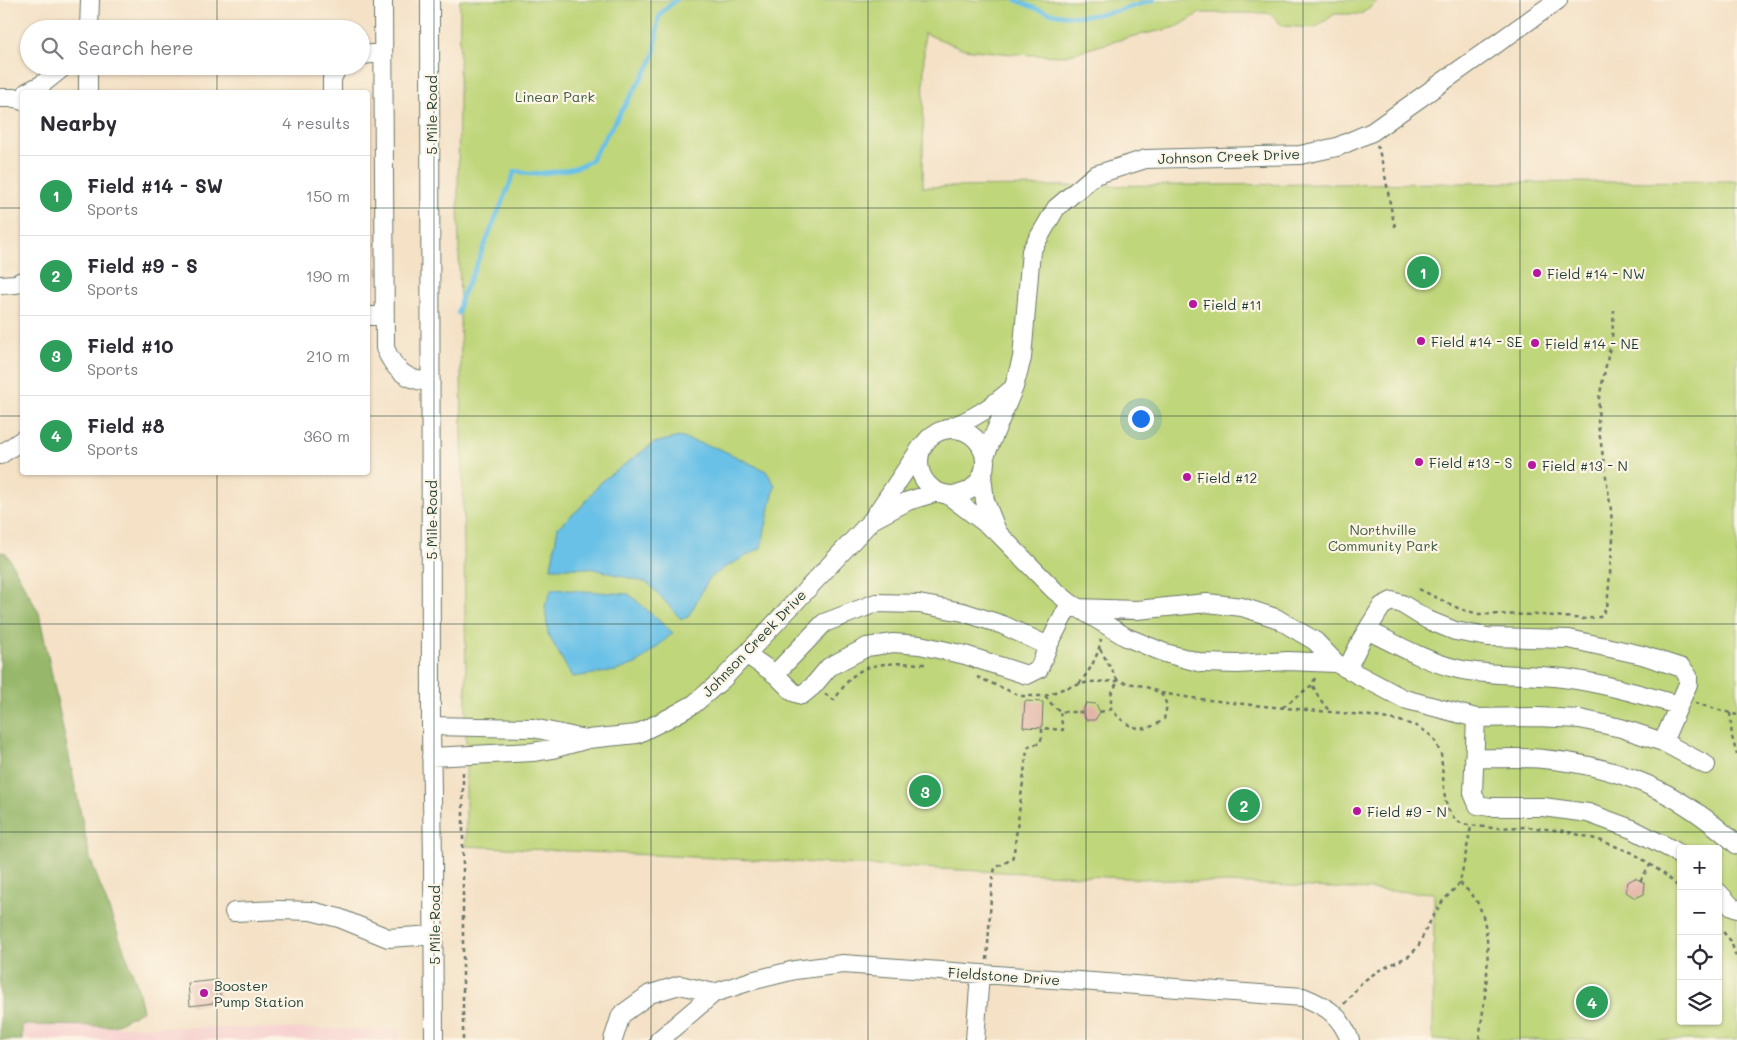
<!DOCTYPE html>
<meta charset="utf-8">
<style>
body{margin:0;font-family:Mali,sans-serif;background:#f2f2f3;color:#2b2b33}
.controls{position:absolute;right:15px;bottom:15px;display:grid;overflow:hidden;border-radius:5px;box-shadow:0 1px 4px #0004}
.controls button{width:45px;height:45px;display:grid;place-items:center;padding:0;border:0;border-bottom:1px solid #e1e1e2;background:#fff;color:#2b2b33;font:25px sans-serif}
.you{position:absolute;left:1140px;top:418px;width:18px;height:18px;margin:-12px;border:4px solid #fff;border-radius:50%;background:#1a73e8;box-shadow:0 0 0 8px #1a73e833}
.badge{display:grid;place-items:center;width:32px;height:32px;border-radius:50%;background:#b5179e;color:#fff;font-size:16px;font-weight:700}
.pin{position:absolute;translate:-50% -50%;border:2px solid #fff;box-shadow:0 1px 5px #0006}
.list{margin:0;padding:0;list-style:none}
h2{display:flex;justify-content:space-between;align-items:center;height:65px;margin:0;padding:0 20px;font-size:21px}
h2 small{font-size:16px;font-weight:400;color:#7c7c81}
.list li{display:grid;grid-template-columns:32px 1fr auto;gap:15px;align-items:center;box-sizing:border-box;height:80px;padding:0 20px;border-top:1px solid #e1e1e2}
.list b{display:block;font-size:19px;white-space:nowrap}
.list p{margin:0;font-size:16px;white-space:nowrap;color:#7c7c81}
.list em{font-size:16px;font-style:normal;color:#7c7c81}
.icon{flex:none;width:28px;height:28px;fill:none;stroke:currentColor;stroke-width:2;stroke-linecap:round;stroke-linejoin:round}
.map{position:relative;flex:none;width:1737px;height:1040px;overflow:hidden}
.search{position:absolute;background:#fff;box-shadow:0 1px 4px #0004;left:20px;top:20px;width:350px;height:55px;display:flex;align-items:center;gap:12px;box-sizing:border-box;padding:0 18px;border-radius:28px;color:#7c7c81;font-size:19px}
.panel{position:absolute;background:#fff;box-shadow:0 1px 4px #0004;left:20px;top:90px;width:350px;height:385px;border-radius:5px}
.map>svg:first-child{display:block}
</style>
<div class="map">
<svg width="1737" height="1040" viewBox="0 0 1737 1040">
<rect width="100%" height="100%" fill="#fcf5e5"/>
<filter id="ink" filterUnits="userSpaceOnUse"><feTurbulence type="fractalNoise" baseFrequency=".02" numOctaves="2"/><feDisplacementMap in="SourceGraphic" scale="10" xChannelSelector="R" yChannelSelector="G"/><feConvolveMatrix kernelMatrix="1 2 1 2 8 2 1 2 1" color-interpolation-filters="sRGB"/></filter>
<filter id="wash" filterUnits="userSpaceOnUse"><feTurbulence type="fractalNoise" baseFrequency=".0096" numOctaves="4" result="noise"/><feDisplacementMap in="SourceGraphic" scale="20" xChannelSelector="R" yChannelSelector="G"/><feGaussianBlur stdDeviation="1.12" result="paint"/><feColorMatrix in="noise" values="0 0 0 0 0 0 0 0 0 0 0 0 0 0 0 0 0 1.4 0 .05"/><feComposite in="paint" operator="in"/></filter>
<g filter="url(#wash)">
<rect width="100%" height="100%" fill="#f4e1c6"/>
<!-- built -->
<path fill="#f7d0cf" d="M22,1025L400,1030V1040H22Z"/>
<!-- green -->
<path fill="#bfd67a" stroke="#6f8a57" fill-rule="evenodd" d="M460,0H1379L1361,14H1335L1315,28L1283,26L1269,13H1200L1177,27L1130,37L1063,56L1012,54L964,49L924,33L923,187L1737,181V1040H1433L1434,893L466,846V672L458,192ZM1681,849H1718V1021H1681Z"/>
<!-- forest -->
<path fill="#97b76a" stroke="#5b7a4f" d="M0,552L6,553L39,613L90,858L136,982L143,1010L114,1026L22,1025V1040H0Z"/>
<!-- water -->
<path fill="#6ac1e7" stroke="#447f8e" d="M679,437L720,449L766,471L775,485L761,548L724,568L709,579L688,617L681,619L648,583L590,568H551L558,527L580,508L603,480L654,443Z
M552,589L629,594L673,633L638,663L616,671L572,677L548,634L545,606Z"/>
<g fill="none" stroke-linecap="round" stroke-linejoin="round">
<!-- stream -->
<path stroke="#6ac1e7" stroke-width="4.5" d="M1016,0C1031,7 1047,14 1063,15C1093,19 1126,9 1154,0
M458,313L461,298L475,268L515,171C520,171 524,174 530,174C546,173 580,170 591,160L650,65L655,52L658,20L661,13L676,0"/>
</g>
<g id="blocks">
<!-- building -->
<path fill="#e0afa1" d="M1025,701L1043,702L1042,728L1023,727Z
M1086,703L1096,704L1100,712L1095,720H1086L1082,712Z
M1635,878L1645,883L1644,894L1635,898L1626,892L1628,882Z
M218,980L221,1002L190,1006L188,983Z"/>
</g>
</g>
<g filter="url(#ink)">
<use href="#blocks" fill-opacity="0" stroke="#6a7667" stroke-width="1"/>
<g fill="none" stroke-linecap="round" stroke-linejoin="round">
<defs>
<path id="minor" d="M383,0L385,348C394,370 407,381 431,382
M430,0L431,726L433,864L434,1040
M89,29L90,0
M361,55L383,53
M27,92L41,85L65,66
M88,92V66
M332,92V79L338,66
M0,98H18L22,101
M0,285L16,284L22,281
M368,316H385
M948,428C973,420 992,406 1012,389
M919 462a33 33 0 1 1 66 0a33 33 0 1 1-66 0Z
M0,455L22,440
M985,456L1014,387L1022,358L1031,251L1056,208L1095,175L1146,159L1300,155L1337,147L1372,132L1558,0
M982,476L985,501L997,531
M948,495L997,532L1054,590L1070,603L1126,637L1165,653L1202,663L1238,664L1288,661L1336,663
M874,519L908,501L938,492
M1076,608L1137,610L1207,603L1242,607L1276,618L1315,641L1336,663L1404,699L1476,718L1537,717L1580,719L1621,728L1663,742L1706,765
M1367,630C1395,644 1427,662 1458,669C1493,677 1528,673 1563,678C1603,683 1640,694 1678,705
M746,654L775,674L793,692L802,695L813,686L829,667L867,647L893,643L920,645L965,655L1027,675L1039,669L1048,646L1070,603
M1347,669L1363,637L1382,606L1392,601L1402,604L1428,620L1455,631L1488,637L1569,639L1642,655L1682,668L1688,676V684L1663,742
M775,674L824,623L876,603L919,604L963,612L1003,625L1048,646
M1476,718L1473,793L1478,805L1490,807H1543L1588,813L1632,829L1675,851L1681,857
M431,726L533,728L585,739
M431,757L533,752L552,749L588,739L637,734L669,718L694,704L722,680L872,520L922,446
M1474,758C1497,759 1520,757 1543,759C1620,766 1680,792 1737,845
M1718,892L1732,907L1737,909
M234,912L279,910L311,911L339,918L388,938L434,935
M613,1040L621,1015L650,994L680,985L714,993
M659,1040L714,993L751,981L795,970L843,964L1303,997C1328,1007 1340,1015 1350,1040
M975,1040L980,974"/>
</defs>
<!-- minor casing -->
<use href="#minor" stroke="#6a7667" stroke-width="20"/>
<!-- path -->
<path stroke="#6a7667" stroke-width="2.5" stroke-dasharray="4 4" stroke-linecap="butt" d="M1377,145C1387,173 1388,202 1396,230
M1419,589L1460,609L1479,614L1544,615L1584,619L1600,617L1607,608L1613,539L1611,510L1598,424L1599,398L1612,338L1614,310
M1100,649L1118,681L1111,694V709C1127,728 1143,736 1164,719L1167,705L1161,693
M977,677L1021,696H1045L1065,688L1089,682L1118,681L1144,686L1161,693L1192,698L1252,705L1364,715L1400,721L1419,727L1433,737L1441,754L1445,799L1448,809L1454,818L1462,824L1493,828L1528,827L1564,831L1599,840L1633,853L1663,873L1681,889
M1079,684C1090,670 1098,657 1101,639
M1313,686L1319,698L1330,712
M825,694L834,700C840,692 846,682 853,676C873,659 904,664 928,664
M1045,696C1059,714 1060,712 1082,712
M1695,703L1737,715
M1283,707L1312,685L1315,678
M1100,712L1111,709
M1730,713L1732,737L1737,755
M1640,881L1650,865
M1460,883C1465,888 1472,894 1476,900C1497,936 1484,1000 1479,1040
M1718,926L1731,941L1737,960
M987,960L992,882L995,868L1012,859L1014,852L1027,750L1029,746L1040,743L1042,737V728L1063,730L1060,712
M1344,1004L1362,982L1378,971L1409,956L1418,947L1427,927L1442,902L1460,883L1471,827
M463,1040V769"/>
<!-- minor -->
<use href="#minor" stroke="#fff" stroke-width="18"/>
</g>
</g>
<!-- grid -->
<path fill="none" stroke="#1f3d34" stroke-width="1" stroke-opacity="0.55" d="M217,0V29M434,0V1040M651,0V1040M868,0V1040M1086,0V1040M1303,0V1040M1520,0V1040M217,66V92M0,208H22M368,208H1737M0,416H22M368,416H1737M217,472V1040M0,624H1737M0,832H1737"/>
<!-- markers -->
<g fill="#b5179e" stroke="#fcf5e5" stroke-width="2">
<circle cx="1537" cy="273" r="5"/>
<circle cx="1193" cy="304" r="5"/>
<circle cx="1421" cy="341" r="5"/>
<circle cx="1535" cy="343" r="5"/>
<circle cx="1419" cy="462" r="5"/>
<circle cx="1532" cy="465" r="5"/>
<circle cx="1187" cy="477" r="5"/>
<circle cx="1357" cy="811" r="5"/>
<circle cx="204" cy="993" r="5"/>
</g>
<g text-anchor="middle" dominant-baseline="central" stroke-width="4.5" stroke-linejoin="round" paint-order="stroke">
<!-- park labels -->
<g font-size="14" fill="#3f5c42" stroke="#fcf5e5">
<text x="555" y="96">Linear Park</text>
<text x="1383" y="529">Northville<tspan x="1383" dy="16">Community Park</tspan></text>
</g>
<!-- street labels -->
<g font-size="14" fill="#1f3d34" stroke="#fcf5e5">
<text transform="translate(431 115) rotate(-90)">5 Mile Road</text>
<text transform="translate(1229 156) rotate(-2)">Johnson Creek Drive</text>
<text transform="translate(431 520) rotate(-90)">5 Mile Road</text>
<text transform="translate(754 643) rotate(-46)">Johnson Creek Drive</text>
<text transform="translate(434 925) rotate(-90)">5 Mile Road</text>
<text transform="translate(1004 976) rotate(4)">Fieldstone Drive</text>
</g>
<!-- poi labels -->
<g font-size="14" fill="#1f3d34" stroke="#fcf5e5" text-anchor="start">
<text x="1547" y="273">Field #14 - NW</text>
<text x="1203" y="304">Field #11</text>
<text x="1431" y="341">Field #14 - SE</text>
<text x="1545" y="343">Field #14 - NE</text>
<text x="1429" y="462">Field #13 - S</text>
<text x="1542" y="465">Field #13 - N</text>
<text x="1197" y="477">Field #12</text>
<text x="1367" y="811">Field #9 - N</text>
<text x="214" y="985">Booster<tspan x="214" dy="16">Pump Station</tspan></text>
</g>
</g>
</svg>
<div class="controls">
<button>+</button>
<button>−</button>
<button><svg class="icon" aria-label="locate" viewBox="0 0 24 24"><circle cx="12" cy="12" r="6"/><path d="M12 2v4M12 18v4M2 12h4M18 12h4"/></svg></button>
<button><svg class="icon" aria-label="layers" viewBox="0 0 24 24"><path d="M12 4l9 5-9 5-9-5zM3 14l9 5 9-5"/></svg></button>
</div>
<div class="you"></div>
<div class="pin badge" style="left:1423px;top:272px;background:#2e9e5b">1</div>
<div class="pin badge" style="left:1244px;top:805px;background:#2e9e5b">2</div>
<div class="pin badge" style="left:925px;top:791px;background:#2e9e5b">3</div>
<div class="pin badge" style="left:1592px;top:1002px;background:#2e9e5b">4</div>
<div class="search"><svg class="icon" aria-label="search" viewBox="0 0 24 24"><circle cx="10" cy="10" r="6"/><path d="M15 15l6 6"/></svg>Search here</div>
<section class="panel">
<h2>Nearby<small>4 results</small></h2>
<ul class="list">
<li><span class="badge" style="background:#2e9e5b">1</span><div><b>Field #14 - SW</b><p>Sports</p></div><em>150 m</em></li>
<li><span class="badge" style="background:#2e9e5b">2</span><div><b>Field #9 - S</b><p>Sports</p></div><em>190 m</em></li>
<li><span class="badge" style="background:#2e9e5b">3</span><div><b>Field #10</b><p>Sports</p></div><em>210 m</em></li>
<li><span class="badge" style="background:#2e9e5b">4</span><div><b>Field #8</b><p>Sports</p></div><em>360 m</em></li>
</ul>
</section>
</div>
